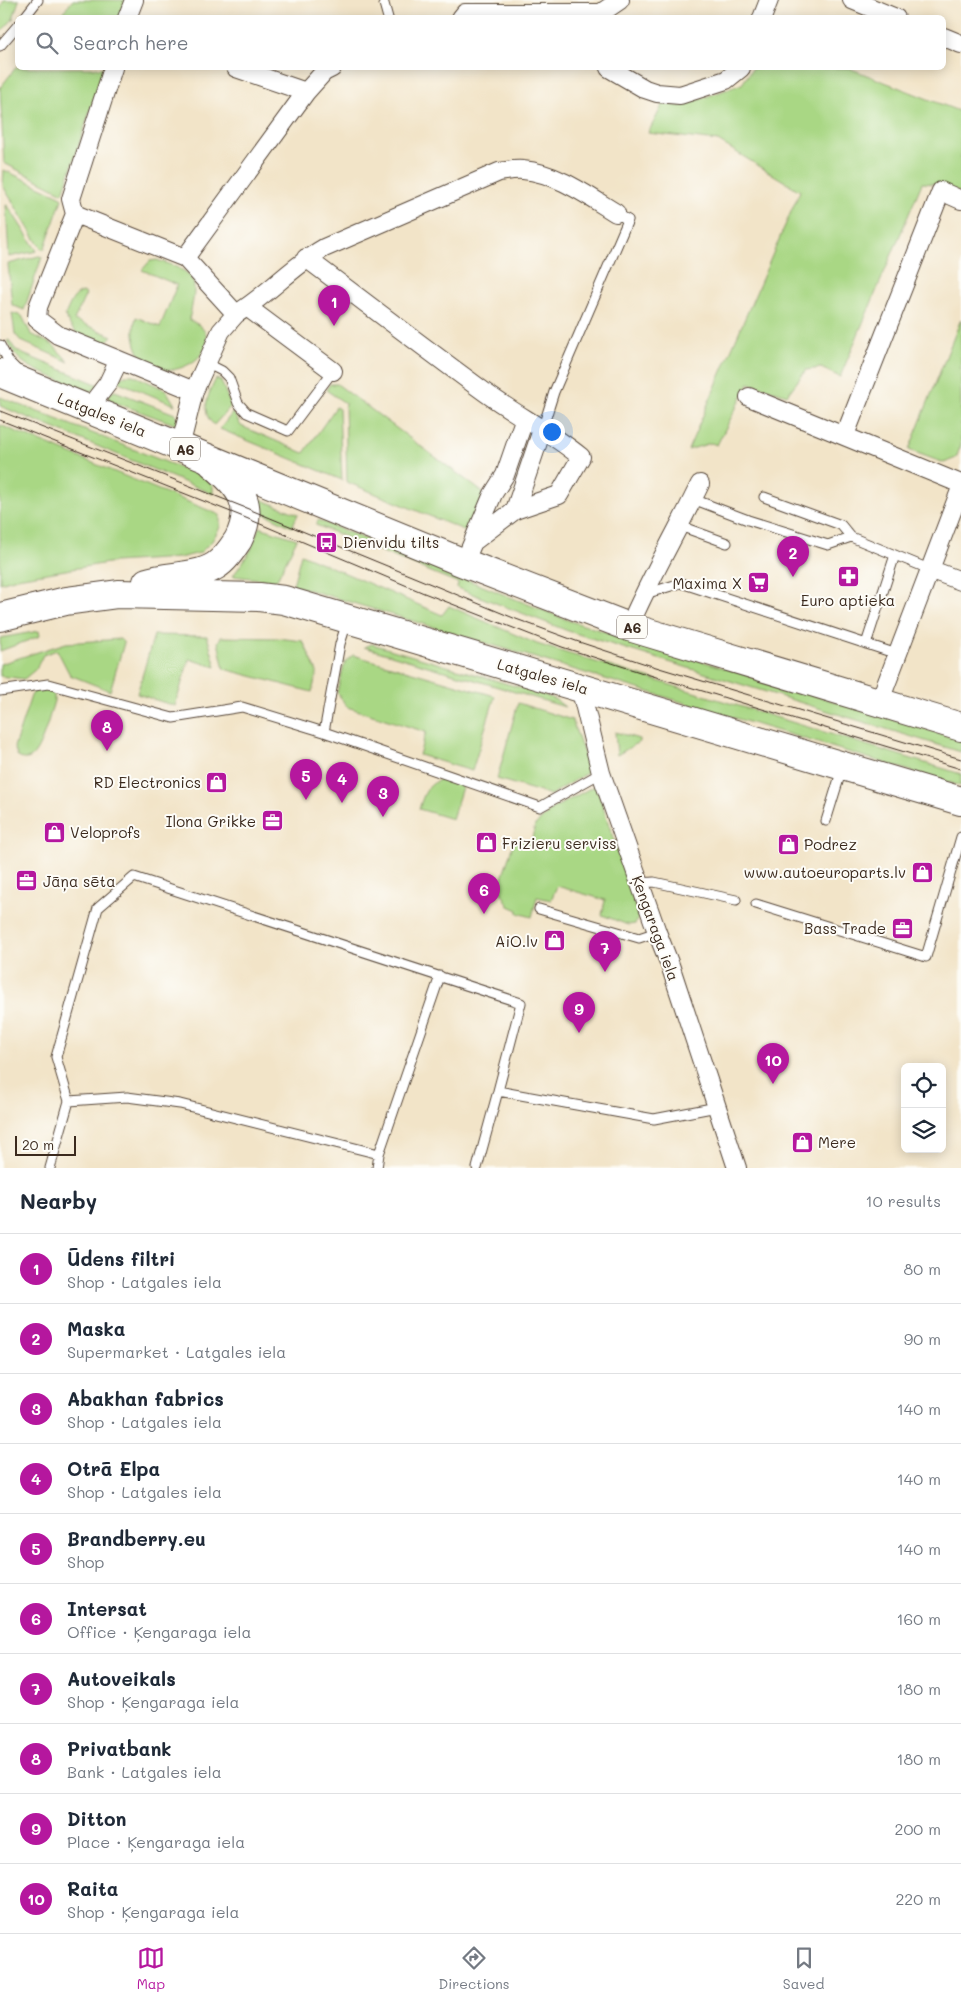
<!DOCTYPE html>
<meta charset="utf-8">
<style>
body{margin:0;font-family:Mali,sans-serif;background:#f6f6f7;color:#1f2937}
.controls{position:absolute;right:15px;bottom:15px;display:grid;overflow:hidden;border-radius:8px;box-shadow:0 2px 12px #0003}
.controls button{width:45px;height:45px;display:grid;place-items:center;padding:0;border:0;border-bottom:1px solid #e0e1e3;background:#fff;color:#1f2937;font:25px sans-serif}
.scale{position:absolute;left:15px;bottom:12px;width:61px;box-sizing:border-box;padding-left:5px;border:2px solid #3b2a1e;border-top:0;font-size:14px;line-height:18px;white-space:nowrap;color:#3b2a1e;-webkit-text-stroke:4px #fdfcf7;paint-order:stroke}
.you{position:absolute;left:551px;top:431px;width:18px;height:18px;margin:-12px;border:4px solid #fff;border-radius:50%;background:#1a73e8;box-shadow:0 0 0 8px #1a73e833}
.badge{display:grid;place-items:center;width:32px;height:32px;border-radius:50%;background:#b5179e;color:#fff;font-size:16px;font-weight:700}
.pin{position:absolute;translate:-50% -41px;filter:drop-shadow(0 1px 2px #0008)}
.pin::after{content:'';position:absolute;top:26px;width:18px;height:15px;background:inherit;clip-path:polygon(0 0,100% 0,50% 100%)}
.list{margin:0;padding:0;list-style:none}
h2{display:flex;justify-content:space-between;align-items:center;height:65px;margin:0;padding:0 20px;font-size:21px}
h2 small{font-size:16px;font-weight:400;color:#747a83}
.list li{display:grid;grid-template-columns:32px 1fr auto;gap:15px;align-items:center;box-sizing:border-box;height:70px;padding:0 20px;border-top:1px solid #e0e1e3}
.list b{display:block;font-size:19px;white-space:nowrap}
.list p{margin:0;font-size:16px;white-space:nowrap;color:#747a83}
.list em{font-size:16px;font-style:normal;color:#747a83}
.icon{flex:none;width:28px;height:28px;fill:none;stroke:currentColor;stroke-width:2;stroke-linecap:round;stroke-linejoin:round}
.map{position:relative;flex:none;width:961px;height:1168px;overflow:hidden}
.search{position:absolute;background:#fff;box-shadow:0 2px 12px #0003;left:15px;right:15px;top:15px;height:55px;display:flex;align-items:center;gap:12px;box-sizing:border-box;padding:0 18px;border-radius:8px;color:#747a83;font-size:19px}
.sheet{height:765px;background:#fff}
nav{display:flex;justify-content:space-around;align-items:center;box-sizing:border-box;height:70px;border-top:1px solid #e0e1e3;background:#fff;font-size:14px;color:#747a83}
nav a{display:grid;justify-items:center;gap:2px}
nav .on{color:#b5179e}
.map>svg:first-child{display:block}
</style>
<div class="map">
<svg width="961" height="1168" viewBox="0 0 961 1168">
<rect width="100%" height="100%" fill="#fdfcf7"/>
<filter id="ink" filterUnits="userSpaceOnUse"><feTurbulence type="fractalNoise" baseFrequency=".02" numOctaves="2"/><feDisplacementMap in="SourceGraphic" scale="10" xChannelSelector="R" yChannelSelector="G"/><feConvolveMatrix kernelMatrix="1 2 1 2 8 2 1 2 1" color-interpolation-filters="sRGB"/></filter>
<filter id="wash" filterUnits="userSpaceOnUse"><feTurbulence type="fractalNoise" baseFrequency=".0096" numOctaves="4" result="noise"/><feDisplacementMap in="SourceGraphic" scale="20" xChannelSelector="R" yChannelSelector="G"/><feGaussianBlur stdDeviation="1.12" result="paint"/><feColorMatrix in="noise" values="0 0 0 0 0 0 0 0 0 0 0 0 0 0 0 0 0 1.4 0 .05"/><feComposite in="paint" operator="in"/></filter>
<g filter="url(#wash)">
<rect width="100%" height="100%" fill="#f2e4c8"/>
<!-- green -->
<path fill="#a9d784" stroke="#728051" d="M4,0H19L13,19L0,33V9Z
M73,0H126L120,17L58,18Z
M17,66L18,68H104L63,193L4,163L0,88Z
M753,68H849L961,112V193L935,184L922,183L840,377L821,368L806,370L787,395L749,383L717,445L711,443L688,450L800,191L718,141L648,133L663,104L681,106L742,84Z
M4,170L60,196L62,199L44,250L38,244L3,186Z
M6,205L8,206L37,251L9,257Z
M39,256L42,257L24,310L12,305L8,264Z
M157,260C199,274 198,278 189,320C193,322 199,324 202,328C227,355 154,396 137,348C133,337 133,328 136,317L160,327L177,285L142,270L150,261Z
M83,292L86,294L74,320L112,336L105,343C83,340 73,335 65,315C70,305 72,295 83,292Z
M12,313L22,316L31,334L53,345L69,362L21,341L15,334Z
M961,319V445L956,458L944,463L909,450Z
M9,340L15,349L23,354L99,385L91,392C74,385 37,373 23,362C16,357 11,348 7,341Z
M127,375H133L166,390L175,405L119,382V379Z
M216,379L221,381L231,406L214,425C199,412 209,393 216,379Z
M330,384H337L485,494L466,531L347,482L345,403L326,390Z
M115,391L175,414L177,417V425L108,400L110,393Z
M0,397L204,477L213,486V494L0,406Z
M336,407L339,409L342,480L220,429L233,412L241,426L304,453Z
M0,425L220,515V527L212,541L200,553L179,558L114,562L17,578L0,583Z
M260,499L298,514L292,527L261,512Z
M318,520L570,621L961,740V752L568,631L457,588L458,583L316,525Z
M259,527L297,539L276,581L233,576L251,550Z
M301,554L442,615L449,606L537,644L961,774V786L293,585Z
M39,631L40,636L0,651V638Z
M154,635L207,636L216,667L189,659L175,706L137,694Z
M221,637L277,638L303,641L317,672L312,692L224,669L218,642Z
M120,639L124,643L110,691L70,675L57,650L43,655L36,669L24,679L0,676V664L66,643Z
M372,644L542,694L556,700L565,707L364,647Z
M353,655L495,696L472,771L419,755L426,732L347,707L337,692L345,662Z
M39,688L47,689L54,694V701C50,714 41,752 30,758C25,760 22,759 18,757L14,747L31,696L35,690Z
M518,703L572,720L590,771L551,795L497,779Z
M615,732L639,739V742L617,755Z
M442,779L463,784L452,819L419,809C424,794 426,785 442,779Z
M596,785L639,918L635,924L628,925L602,915L605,900L557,886L551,900L537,897L532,917L518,913V910L509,906L499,888L515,838L531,843L535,825L554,808Z"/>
</g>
<g filter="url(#ink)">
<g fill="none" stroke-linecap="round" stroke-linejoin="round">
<defs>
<path id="service" d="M383,0L388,18
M24,18L38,0
M0,46L18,25
M0,345L9,362L15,368
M208,364L222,371L229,378L238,403L247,413L288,431L333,371
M542,430L554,392L628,220L616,213
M764,497L841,525L851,537
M693,499L748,520L828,545L851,537L929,569
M680,526L727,543
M645,594L681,583L897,654
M866,644L895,555
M0,691L48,684L173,718L242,707L324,732L540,807L601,773
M324,732L340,644L347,622
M826,821L842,769
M640,883L654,882L736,900
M756,904L926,957L961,837
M539,909L639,938L657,932
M69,1101L127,1097L180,1104L379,1154L440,976
M50,1168L69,1101L56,1057L98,908L134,877L521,1003L498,1091
M377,1168L379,1154
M477,1168L498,1091L654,1119L717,1107"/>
<path id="minor" d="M852,0L896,18
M127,18L134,0
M461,18L465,13H601
M600,18L601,13L620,0
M762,18L769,0
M944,37L961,44
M113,68L71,199L75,214L38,307L37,319L58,335L194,391
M236,68L306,92
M609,68L645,89L657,93L680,95L726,80L741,68
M75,214L185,258
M306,258C366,303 426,349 486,393C518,416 552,433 581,457L559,495L515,510
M247,307L333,371
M236,314C268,295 292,266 324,248L499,172C507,171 515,169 523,170C557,173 588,196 616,213
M749,397L961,484
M88,409L108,383L119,360
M845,435L941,191L961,200
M180,447L194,391L221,331L236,314L185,258L306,92L324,72L332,68
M474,539L493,494L505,475L524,420
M464,563L473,542L515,510L542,430
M929,569L961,581
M629,627C650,578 677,532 700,484
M580,687L601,773L657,932L670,965L737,1168
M879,703L961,488"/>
<path id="trunk" d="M0,373L464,563L629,627L961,727
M147,582C169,575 195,578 215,566C225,560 232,549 238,540C256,505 240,486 213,464
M0,617L66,601L118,594L259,597L284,600L961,801"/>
</defs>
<!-- service casing -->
<use href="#service" stroke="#564638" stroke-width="11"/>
<!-- minor casing -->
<use href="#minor" stroke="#564638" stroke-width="20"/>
<!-- trunk casing -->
<use href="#trunk" stroke="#564638" stroke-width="30"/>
<!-- service -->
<use href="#service" stroke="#fff" stroke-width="9"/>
<!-- minor -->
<use href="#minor" stroke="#fff" stroke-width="18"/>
<!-- trunk -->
<use href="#trunk" stroke="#fff" stroke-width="28"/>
<!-- tram -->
<path stroke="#3b2a1e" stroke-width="1" d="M0,411L246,508L516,619L576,641L646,664L961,759
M0,420L246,518L424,593L562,647L643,673L961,769"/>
</g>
</g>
<!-- icons -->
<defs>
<symbol id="bus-square" viewBox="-11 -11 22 22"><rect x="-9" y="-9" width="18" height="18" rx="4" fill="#b5179e" stroke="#fdfcf7"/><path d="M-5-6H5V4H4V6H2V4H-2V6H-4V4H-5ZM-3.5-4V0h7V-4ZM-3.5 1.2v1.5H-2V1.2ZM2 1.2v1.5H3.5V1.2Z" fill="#fff"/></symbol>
<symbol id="pharmacy-square" viewBox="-11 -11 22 22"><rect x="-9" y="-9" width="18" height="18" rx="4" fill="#b5179e" stroke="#fdfcf7"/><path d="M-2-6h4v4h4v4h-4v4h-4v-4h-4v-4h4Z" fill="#fff"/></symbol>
<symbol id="supermarket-square" viewBox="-11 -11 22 22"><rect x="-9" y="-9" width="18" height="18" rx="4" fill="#b5179e" stroke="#fdfcf7"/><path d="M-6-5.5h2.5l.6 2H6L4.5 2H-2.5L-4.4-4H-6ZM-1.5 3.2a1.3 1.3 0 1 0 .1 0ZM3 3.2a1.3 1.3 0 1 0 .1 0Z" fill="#fff"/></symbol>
<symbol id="shop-square" viewBox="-11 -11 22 22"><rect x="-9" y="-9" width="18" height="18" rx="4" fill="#b5179e" stroke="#fdfcf7"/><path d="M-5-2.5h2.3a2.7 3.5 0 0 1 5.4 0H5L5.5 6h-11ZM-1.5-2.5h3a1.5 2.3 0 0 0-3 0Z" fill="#fff"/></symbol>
<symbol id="office-square" viewBox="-11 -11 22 22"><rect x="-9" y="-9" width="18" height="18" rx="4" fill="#b5179e" stroke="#fdfcf7"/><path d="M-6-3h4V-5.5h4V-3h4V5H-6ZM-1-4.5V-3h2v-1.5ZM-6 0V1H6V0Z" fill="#fff"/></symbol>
</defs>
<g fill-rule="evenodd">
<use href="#bus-square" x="314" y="530" width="25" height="25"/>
<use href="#pharmacy-square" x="836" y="564" width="25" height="25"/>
<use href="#supermarket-square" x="746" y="570" width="25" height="25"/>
<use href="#shop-square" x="204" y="770" width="25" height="25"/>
<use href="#office-square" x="260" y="808" width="25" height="25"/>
<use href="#shop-square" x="42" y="820" width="25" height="25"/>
<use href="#shop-square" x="474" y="830" width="25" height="25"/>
<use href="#shop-square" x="776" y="832" width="25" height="25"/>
<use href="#shop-square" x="910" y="860" width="25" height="25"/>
<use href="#office-square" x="14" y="868" width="25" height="25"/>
<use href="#office-square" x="890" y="916" width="25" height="25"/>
<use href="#shop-square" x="542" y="928" width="25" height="25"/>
<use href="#shop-square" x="790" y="1130" width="25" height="25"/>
</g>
<g text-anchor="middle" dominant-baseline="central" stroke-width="4" stroke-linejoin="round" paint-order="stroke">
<!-- shield labels -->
<g fill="#fdfcf7" stroke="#75695f" stroke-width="1">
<rect x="170" y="437.5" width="30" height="23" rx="4"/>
<rect x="617" y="615.5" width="30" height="23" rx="4"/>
</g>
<g font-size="14" font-weight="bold" fill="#3b2a1e">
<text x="185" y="449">A6</text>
<text x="632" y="627">A6</text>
</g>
<!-- street labels -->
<g font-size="15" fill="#3b2a1e" stroke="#fdfcf7">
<text transform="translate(102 414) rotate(22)">Latgales iela</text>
<text transform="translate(543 676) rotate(16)">Latgales iela</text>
<text transform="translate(656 928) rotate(70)">Ķengaraga iela</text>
</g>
<!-- poi labels -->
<g font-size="15" fill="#3b2a1e" stroke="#fdfcf7" text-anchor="start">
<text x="343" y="542">Dienvidu tilts</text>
<text x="742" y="583" text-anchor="end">Maxima X</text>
<text x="848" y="600" text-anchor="middle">Euro aptieka</text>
<text x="201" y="782" text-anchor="end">RD Electronics</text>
<text x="256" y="821" text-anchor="end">Ilona Grikke</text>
<text x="70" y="832">Veloprofs</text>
<text x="502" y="843">Frizieru serviss</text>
<text x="804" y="844">Podrez</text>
<text x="906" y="872" text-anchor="end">www.autoeuroparts.lv</text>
<text x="43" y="881">Jāņa sēta</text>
<text x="886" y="928" text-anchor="end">Bass Trade</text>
<text x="538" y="941" text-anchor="end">AiO.lv</text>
<text x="818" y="1142">Mere</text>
</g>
</g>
</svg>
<div class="controls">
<button><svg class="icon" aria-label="locate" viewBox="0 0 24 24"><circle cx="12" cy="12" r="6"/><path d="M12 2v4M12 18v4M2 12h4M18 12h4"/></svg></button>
<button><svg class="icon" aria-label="layers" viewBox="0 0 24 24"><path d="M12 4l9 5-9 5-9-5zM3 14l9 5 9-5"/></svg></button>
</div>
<div class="scale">20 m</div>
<div class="you"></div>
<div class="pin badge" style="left:334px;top:326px">1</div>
<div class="pin badge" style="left:793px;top:577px">2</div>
<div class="pin badge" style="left:383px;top:817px">3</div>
<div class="pin badge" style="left:342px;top:803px">4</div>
<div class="pin badge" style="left:306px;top:800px">5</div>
<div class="pin badge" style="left:484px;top:914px">6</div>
<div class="pin badge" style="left:605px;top:972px">7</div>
<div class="pin badge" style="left:107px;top:751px">8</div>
<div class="pin badge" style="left:579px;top:1033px">9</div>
<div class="pin badge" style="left:773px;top:1084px">10</div>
<div class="search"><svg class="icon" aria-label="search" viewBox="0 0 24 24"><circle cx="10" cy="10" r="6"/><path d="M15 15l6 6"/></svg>Search here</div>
</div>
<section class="sheet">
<h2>Nearby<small>10 results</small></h2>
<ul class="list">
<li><span class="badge">1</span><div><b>Ūdens filtri</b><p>Shop · Latgales iela</p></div><em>80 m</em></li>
<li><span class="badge">2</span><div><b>Maska</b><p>Supermarket · Latgales iela</p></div><em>90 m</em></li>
<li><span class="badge">3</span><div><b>Abakhan fabrics</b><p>Shop · Latgales iela</p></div><em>140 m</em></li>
<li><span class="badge">4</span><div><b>Otrā Elpa</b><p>Shop · Latgales iela</p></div><em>140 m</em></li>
<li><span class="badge">5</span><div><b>Brandberry.eu</b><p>Shop</p></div><em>140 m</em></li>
<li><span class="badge">6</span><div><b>Intersat</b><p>Office · Ķengaraga iela</p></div><em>160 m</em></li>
<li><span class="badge">7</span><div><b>Autoveikals</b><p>Shop · Ķengaraga iela</p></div><em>180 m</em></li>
<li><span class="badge">8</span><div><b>Privatbank</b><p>Bank · Latgales iela</p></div><em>180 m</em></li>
<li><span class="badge">9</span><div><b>Ditton</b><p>Place · Ķengaraga iela</p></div><em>200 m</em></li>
<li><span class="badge">10</span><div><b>Raita</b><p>Shop · Ķengaraga iela</p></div><em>220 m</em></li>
</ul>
</section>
<nav>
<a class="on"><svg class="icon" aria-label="map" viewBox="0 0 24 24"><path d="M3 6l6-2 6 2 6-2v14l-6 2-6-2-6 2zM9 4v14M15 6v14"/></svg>Map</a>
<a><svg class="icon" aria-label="directions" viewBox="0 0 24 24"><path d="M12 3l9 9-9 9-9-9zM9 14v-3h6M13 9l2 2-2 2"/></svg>Directions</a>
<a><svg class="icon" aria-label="saved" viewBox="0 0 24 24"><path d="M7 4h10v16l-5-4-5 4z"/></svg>Saved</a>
</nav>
